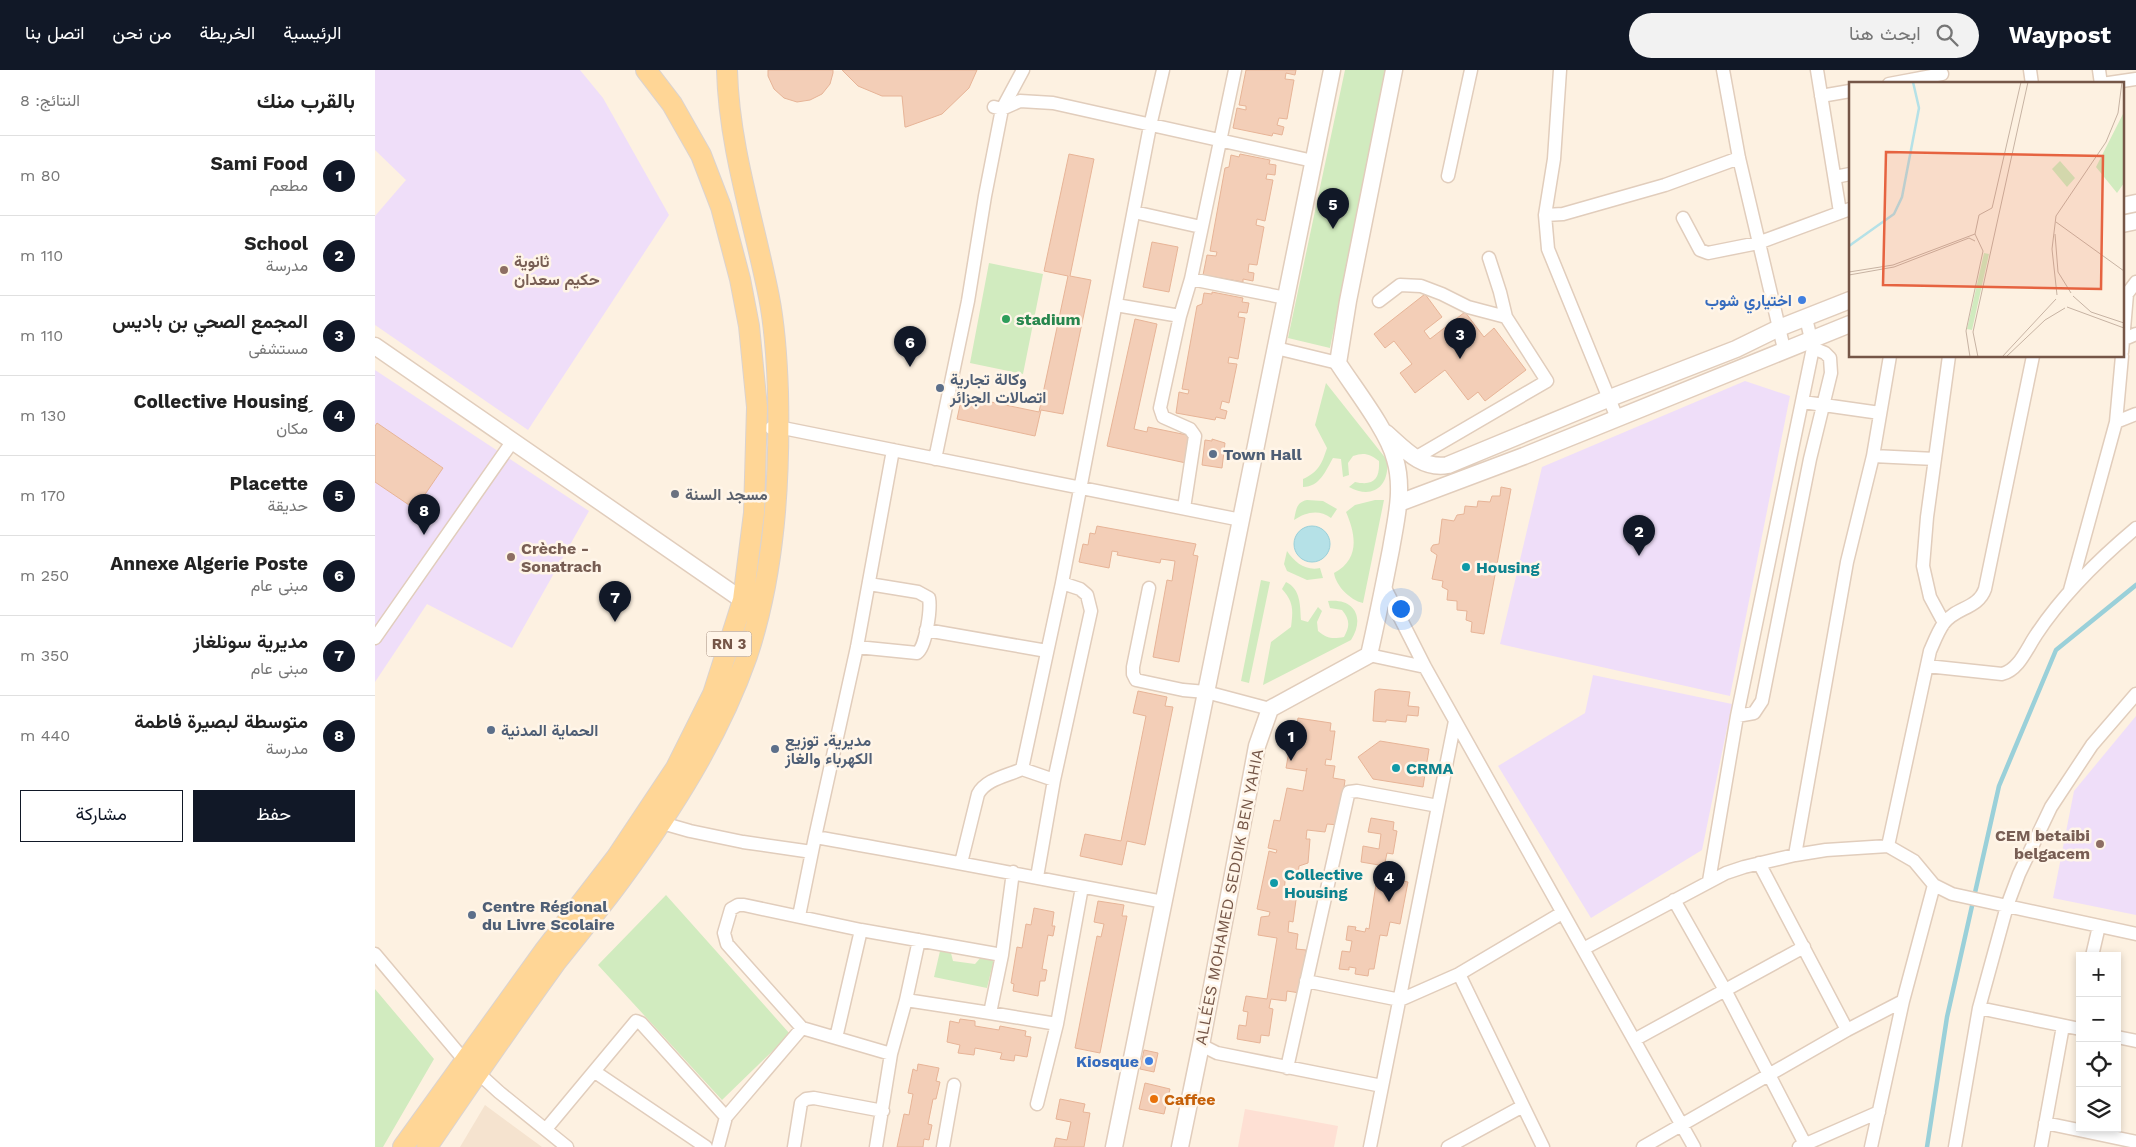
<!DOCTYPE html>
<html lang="ar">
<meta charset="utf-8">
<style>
body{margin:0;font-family:"Work Sans",Vazirmatn,sans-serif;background:#f2f2f2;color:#222;direction:rtl}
.controls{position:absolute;right:15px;bottom:15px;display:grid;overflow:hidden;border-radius:0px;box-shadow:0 2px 8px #0003}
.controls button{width:45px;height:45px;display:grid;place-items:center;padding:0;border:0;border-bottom:1px solid #e0e0e0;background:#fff;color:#222;font:25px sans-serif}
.you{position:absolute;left:1025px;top:538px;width:18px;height:18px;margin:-12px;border:4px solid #fff;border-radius:50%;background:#1a73e8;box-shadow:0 0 0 8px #1a73e833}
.badge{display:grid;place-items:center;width:32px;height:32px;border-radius:50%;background:#111827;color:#fff;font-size:16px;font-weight:700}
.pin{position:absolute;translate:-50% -41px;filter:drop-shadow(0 1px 2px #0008)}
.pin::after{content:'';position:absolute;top:26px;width:18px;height:15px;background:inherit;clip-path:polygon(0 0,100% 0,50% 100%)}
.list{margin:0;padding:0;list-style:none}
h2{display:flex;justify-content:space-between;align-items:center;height:65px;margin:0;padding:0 20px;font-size:21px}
h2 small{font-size:16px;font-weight:400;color:#767676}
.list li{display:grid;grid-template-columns:32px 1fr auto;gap:15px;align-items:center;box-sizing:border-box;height:80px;padding:0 20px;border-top:1px solid #e0e0e0}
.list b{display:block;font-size:19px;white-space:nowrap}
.list p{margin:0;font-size:16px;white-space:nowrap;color:#767676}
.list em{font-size:16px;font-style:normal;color:#767676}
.actions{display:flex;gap:10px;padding:15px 20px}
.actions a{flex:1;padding:11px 0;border:1px solid #111827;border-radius:0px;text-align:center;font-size:18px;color:#111827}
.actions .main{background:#111827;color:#fff}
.icon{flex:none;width:28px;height:28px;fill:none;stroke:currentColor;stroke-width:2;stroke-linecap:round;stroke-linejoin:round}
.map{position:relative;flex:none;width:1761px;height:1077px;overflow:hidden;direction:ltr}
header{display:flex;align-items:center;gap:30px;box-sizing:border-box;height:70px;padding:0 25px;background:#111827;color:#fff}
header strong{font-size:24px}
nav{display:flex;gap:28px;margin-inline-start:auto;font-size:18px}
.search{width:350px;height:45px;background:#f2f2f2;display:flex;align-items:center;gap:12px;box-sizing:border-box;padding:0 18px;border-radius:28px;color:#767676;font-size:19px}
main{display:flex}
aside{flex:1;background:#fff}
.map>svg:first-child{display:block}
</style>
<header>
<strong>Waypost</strong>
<div class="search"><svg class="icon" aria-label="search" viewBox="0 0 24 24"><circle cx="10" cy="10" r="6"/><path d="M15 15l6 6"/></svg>ابحث هنا</div>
<nav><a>الرئيسية</a><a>الخريطة</a><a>من نحن</a><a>اتصل بنا</a></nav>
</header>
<main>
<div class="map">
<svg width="1761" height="1077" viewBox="0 0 1761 1077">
<rect width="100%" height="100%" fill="#fdf1e1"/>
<!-- residential -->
<path fill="#f5e3cf" d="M110,1035L167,1077H85Z"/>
<!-- commercial -->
<path fill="#fee0d4" d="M870,1039L963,1056L959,1077H863Z"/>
<!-- education -->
<path fill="#efdef9" d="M0,0H205L228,28L294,145L153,360L0,255V146L31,110L0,80Z
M0,300L214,441L137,578L52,534L0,612Z
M1370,311L1415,326L1355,626L1125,574L1167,397Z
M1218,605L1357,634L1327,780L1216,848L1123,696L1210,643Z
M1761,646V845L1678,828L1699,721Z"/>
<!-- green -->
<path fill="#d1ebbf" d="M970,0H1011L955,278L913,268Z
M614,193L668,204L648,304L595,293Z
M951,313L1012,390C1015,416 998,430 974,417L980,412C998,416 1005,410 1004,391C995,384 989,382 978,386L973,393L974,405L968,407L966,389L958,388C951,400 945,417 928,417V409C944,402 947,393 952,378L940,355Z
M932,430L948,431L962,439L956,448C944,439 931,442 919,450C921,441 921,432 932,430Z
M1000,430H1009L988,533C975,530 961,516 959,503C985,489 981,465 971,442L980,435Z
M912,481C920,493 931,501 945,498L948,508L932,510L912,501L909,494Z
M886,510L895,512L874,613L866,611Z
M911,512C926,519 925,536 926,550L933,552L943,537L947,541L942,552L943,561C952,569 958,569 969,567C975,556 975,550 967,540L955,538L953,531C980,528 990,548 976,570L888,615L896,572L916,557C918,541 919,532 907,519Z
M291,825L415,964L347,1030L223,895Z
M565,881L576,883L578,891L600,894L607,886L619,889L612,918L559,907Z
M0,919L59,989L8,1077H0Z"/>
<!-- water -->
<path fill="#b5e1e7" stroke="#9ad0d9" d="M919 474a18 18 0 1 1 36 0a18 18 0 1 1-36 0Z"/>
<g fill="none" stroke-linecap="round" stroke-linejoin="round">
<!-- stream -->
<path stroke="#9ad0d9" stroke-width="4.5" d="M1552,1077L1572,947L1624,716L1681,580L1761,515"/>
</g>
<!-- building -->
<path fill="#f3ceb7" stroke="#e7b497" d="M393,0H458V3L455,14L447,24L435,30L422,32L409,28L399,19L393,6Z
M467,0H602L594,18L567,44L531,57H530L527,26H507L483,16Z
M871,0H921L920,5L911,3L910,9L919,10L912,49L904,48L902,55L909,57L907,65L898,63L897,66L858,58L862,38L871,40V36L864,35Z
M694,84L719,89L695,206L716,210L688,344L666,340L660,366L582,349L587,326L664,342L693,206L669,201Z
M865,84L895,90L894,94L901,95L900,105L892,104L891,109L898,110L890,151L882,149L881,155L889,157L882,195L874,194L873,202L879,203L878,211L868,209V212L828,205L832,185L841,186L842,182L835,181L850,98L854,97L856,85L864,87Z
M777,172L803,177L794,222L768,217Z
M837,222L868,228L867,232L874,233L872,243L864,242L863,247L870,248L863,289L854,287L853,293L862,294L854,333L847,331L845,339L852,341L850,349L841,347L840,350L801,343L804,322L813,324L814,320L807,319L822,236L827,234L829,223L837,224Z
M1050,224L1067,247L1049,261L1055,269L1090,242L1109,267L1119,258L1151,300L1110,331L1103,322L1093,330L1070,300L1040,323L1025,303L1037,294L1019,271L1010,278L999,264Z
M760,249L782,254L759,359L772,362L773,357L817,366L811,393L732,376Z
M2,353L68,398L40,439L0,412V356Z
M837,369L850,373L847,398L827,395L830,370L837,371Z
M1126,417L1136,419L1109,564L1096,562L1097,552L1091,550L1092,541L1082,540V531L1072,530L1073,520L1067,517L1068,511L1057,509L1062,485L1056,481V478L1058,475L1064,474L1067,449L1079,451L1082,445L1089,444L1090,436L1102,437L1103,431L1115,432L1117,426H1125Z
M722,456L821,474L818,485L823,486L804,592L778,587L792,510L797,511L800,491L786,489L785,493L742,485L743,482L737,481L734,498L704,492L708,474L713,475L715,463L720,464Z
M1004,619L1035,622L1033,636L1044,637L1043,646L1032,645L1031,652L1011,650V652L998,651L1000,621Z
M763,621L792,627L790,636L798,637L770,775L752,771L747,795L705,786L710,764L746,771L771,646L758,643Z
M923,648L956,653L955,661H960L956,690L951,689L950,695L960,696L958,708L970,710L964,755L952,754L950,762L932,760L931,769H935L933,793L924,796L923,804L911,802L909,822L917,823L916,830H921L918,852L914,851L913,862L923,864L921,879L931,880L925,923L912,921L911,931L896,929L894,938L898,939L894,966L886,965L885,973L862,969L864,955L871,956L873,942L868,941L871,926L892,929L902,868L883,865L886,847L894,846L895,842L882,839L894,781L901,783L902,780L893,778L899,750L905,751L912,718L928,721L932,698L931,701L911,698L915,676L925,678L927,668H920Z
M1005,671L1054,679L1048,717L998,709L983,687Z
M996,748L1019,752L1018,760L1022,761L1018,784L1012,783L1009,797L1020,799L1018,809L1033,812L1025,854L1015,852L1012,866L1005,865L999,899H994L993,906L980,904L981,898L974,897V900L964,899L967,881L975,882L977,871L971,870L973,856L981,857L980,860L990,862L991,858L994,859L1004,795L986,792L988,776L1004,779L1006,764L993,762Z
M723,831L749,835L747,846H752L725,983L700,978L722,866L726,867L729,854L719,852Z
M659,838L679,842L677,856H680L678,866L673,865L667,899L672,900L670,911H665L663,926L638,921L639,914L636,913L642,877L647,878L651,854L656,855Z
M585,949L600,951V956L624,960L625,956L651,961L650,966L656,967L652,987L640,985L639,991L625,989L627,983L600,978L599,985L583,983L585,975L572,972L575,951L584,953Z
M769,980L783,983L779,1002L765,999Z
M543,994L564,998L561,1011L565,1012L561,1029H558L553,1054L557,1055L554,1070L549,1069L548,1077H522L529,1044L534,1045L538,1024L533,1023L538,999L542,1001Z
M770,1013L795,1019L789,1044L764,1039Z
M685,1029L710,1034L708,1042L715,1043L709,1077H679L681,1068L692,1070L696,1052L681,1049Z"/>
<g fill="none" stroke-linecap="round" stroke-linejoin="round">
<defs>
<path id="minor" d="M1348,0L1364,88L1409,279
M1442,0L1465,142
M1655,0L1657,14
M1724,0L1726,14
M1514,14L1567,4
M1727,14L1761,9
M1446,26L1475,21
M619,37L627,39L645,31L678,33L938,91
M1073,106L1096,0
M1460,107L1475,104
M759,142L826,157
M1170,145L1179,89L1185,0
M1308,148L1325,180L1333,183L1383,173L1475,139
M1114,188L1125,222L1131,247
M816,209L911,228
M1004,231L1025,215L1046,216L1067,224L1093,237L1131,247L1172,311L1040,388
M741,235L805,246
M1747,270L1761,264
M901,278L963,293
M1747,282L1752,224L1761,212
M1428,332L1505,343
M1242,348L1173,179L1170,145L1188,144L1290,115L1364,88
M1741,352L1761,344
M396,358L403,357L866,450
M1498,386L1560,389
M560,389L593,231L610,126L627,39L648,0
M809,438L820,366L815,359L788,347L785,338L805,246L816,209L860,0
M1009,516L1050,597L1319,1077
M774,518L758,597V604L761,610L808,620L831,622L895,639
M1695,520L1741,352L1747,286
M1569,553L1555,527L1548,496L1552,447L1574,286
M551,560L672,581
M0,568L137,372
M482,577L542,583C551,577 556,539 554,528L543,522L494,514
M994,585L1050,597
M1552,596L1627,604C1644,600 1652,578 1661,565C1688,524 1724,489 1761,458
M1362,646L1379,643L1387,631L1435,389L1456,303L1455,288L1450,283L1438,278
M679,710L647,699L687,513
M280,751L315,761L368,772L437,782
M440,767L482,577L518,380
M1513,776L1555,581C1559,572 1563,561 1569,553C1581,537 1603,539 1610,519L1658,286
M1420,785L1472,492L1498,386L1515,286
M586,793L603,724C611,709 632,706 647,699
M662,807L679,710L716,541L712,525L705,519L687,513L775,56L788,0
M1334,811L1362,646L1438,278L1431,248
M1299,830L1350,920L1430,1074
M424,846L440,767C556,787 672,810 789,832
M544,870L531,930L615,943
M1208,879L1351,803L1369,797L1420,785L1451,780L1513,776L1539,791L1559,815L1577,824L1761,864
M0,884L90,991L124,1022L192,1077
M627,885L638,802
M1717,886L1724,856
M1084,904L1168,1077
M931,911L1025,930L1084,904L1187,843
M1604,938L1705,959
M1472,960L1528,931
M1742,967L1761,971
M461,968L486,860
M1259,970L1429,877
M826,975L842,983L1007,1016
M516,984L427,958L352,874L349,863L356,839L363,835H369L486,860L627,885L615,943L682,954
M912,998L973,725L974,722L982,721L1063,736
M220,1002L331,1077
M662,1034L682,954L707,817
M1670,1053L1761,1072
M171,1059L261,951L266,953L351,1047
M343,1077L351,1047L427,958
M419,1077L426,1033L431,1029L439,1028L508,1041
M501,1077L516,984L531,930
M568,1077L579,1015
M995,1077L1080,651
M1073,1077L1148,1036
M1268,1077L1472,960L1384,793
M1424,1077L1504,1042
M1496,1077L1528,931L1559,815
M1580,1077L1604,938L1632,836L1644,804L1676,737L1717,675L1761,624
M1666,1077L1688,956"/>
<path id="tertiary" d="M1747,136L1761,133
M1747,154L1761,151
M0,276L376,536
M1011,363C1029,379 1047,400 1073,395L1235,328L1361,279L1404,258L1475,230
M1024,433L1149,386L1475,254
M739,1077L957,0
M805,1077L826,975L882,676L895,639L994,585C1002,550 1009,515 1016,479C1021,449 1029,419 1020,389C1013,361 979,318 963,293L973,231L1019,0"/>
<path id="primary" d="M28,1077L170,880L241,788L301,698L338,624L368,530L379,443L382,337L374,256L365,209L346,137L326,85L297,34L271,0
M52,1077C94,1015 137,953 181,892C203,864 226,837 247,808C297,740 344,666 372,586C400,503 405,409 403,322C402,291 400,258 394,227C379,151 354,78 352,0"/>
</defs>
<!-- minor casing -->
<use href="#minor" stroke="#e1cdbc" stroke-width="15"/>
<!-- tertiary casing -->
<use href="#tertiary" stroke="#e1cdbc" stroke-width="19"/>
<!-- primary casing -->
<use href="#primary" stroke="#dbd3cf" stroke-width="22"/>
<!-- minor -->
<use href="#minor" stroke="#fff" stroke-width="12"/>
<!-- tertiary -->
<use href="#tertiary" stroke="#fff" stroke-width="16"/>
<!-- primary -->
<use href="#primary" stroke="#ffd696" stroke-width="20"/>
</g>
<!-- markers -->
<g fill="#8d6e63" stroke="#fff5e8" stroke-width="2">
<circle cx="129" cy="200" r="5"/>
<circle cx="136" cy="487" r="5"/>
<circle cx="1725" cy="774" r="5"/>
</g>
<g fill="#3f7fe0" stroke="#fff5e8" stroke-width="2">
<circle cx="1427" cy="230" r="5"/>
<circle cx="774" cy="991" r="5"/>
</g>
<circle fill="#2e9e5b" stroke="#fff5e8" stroke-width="2" cx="631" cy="249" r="5"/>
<g fill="#5c6f8a" stroke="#fff5e8" stroke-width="2">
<circle cx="565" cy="318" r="5"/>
<circle cx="838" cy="384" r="5"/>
<circle cx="116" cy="660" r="5"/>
<circle cx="400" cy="679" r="5"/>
<circle cx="97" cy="845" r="5"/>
</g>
<circle fill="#6b7280" stroke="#fff5e8" stroke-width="2" cx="300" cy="424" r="5"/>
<g fill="#0f9aa8" stroke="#fff5e8" stroke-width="2">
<circle cx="1091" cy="497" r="5"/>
<circle cx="1021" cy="698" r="5"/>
<circle cx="899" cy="813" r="5"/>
</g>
<circle fill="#e8710a" stroke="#fff5e8" stroke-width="2" cx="779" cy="1029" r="5"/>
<g text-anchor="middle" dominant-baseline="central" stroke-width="5" stroke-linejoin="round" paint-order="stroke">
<!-- shield labels -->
<rect fill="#fff5e8" stroke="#9e8677" stroke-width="1" x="331.5" y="561.5" width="45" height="25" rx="4"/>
<g font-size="15" font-weight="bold" fill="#755647">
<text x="354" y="574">RN 3</text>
</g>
<!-- education labels -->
<g font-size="16" font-weight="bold" fill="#785e54" stroke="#fff5e8" text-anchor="start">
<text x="139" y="191">ثانوية<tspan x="139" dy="18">حكيم سعدان</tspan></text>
<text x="146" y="478">Crèche -<tspan x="146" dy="18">Sonatrach</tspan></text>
<text x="1715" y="765" text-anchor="end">CEM betaibi<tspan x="1715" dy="18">belgacem</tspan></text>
</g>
<!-- shop labels -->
<g font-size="16" font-weight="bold" fill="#366cbe" stroke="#fff5e8" text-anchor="end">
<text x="1417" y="230">اختياري شوب</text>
<text x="764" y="991">Kiosque</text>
</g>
<!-- leisure labels -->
<g font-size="16" font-weight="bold" fill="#27864d" stroke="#fff5e8" text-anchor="start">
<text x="641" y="249">stadium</text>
</g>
<!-- service labels -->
<g font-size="16" font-weight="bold" fill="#4e5e75" stroke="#fff5e8" text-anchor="start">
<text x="575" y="309">وكالة تجارية<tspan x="575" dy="18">اتصالات الجزائر</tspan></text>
<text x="848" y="384">Town Hall</text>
<text x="126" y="660">الحماية المدنية</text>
<text x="410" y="670">مديرية. توزيع<tspan x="410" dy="18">الكهرباء والغاز</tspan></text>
<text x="107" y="836">Centre Régional<tspan x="107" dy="18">du Livre Scolaire</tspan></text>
</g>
<!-- worship labels -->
<g font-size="16" font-weight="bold" fill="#5b616d" stroke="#fff5e8" text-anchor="start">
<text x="310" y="424">مسجد السنة</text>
</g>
<!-- culture labels -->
<g font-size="16" font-weight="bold" fill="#0d838f" stroke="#fff5e8" text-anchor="start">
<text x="1101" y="497">Housing</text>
<text x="1031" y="698">CRMA</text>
<text x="909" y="804">Collective<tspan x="909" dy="18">Housing</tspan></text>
</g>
<!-- street labels -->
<g font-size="16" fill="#755647" stroke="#fff5e8">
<text transform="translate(854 827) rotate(-79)">ALLÉES MOHAMED SEDDIK BEN YAHIA</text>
</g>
<!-- food labels -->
<g font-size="16" font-weight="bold" fill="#c56008" stroke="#fff5e8" text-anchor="start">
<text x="789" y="1029">Caffee</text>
</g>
</g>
<!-- overview -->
<g transform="translate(1474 12)">
<rect width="275" height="275" fill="#fdf1e1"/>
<path d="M274,32L275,101L268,111L247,85ZM211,79L226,96L218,105L203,87ZM135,171L140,172L123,248L118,247Z" fill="#d1ebbf"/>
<path fill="none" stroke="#b5e1e7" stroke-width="2.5" d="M0,164L45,132L53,115L70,26L64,0"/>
<path fill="none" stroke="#c7b3a3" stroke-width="1" d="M207,140L275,189M206,152L209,190L222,211M0,190L44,183L126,152M0,193L45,185L120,156L126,159M208,213L203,167L207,134L257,60L269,31L273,0M224,214L242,230L275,241M218,225L275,246M121,275L117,249L134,169L126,152L130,133L143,126L144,122L172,0M129,275L124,250L179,0M153,275L207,217M157,275L196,238L216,226"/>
<path fill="#e66340" fill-opacity="0.15" stroke="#e66340" stroke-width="2.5" d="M37,70L254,74L252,207L34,203Z"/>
<rect width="275" height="275" fill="none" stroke="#755647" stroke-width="2.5"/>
</g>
</svg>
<div class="controls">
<button>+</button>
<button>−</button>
<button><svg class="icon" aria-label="locate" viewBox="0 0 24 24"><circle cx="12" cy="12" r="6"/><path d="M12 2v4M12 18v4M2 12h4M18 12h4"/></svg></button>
<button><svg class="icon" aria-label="layers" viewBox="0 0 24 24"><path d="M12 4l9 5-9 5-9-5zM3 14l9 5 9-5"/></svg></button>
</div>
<div class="you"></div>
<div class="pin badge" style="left:916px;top:691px">1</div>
<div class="pin badge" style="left:1264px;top:486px">2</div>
<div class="pin badge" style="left:1085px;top:289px">3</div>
<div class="pin badge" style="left:1014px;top:832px">4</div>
<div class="pin badge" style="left:958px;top:159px">5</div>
<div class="pin badge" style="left:535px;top:297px">6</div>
<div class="pin badge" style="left:240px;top:552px">7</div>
<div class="pin badge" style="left:49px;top:465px">8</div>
</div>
<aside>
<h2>بالقرب منك<small>النتائج: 8</small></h2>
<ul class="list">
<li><span class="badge">1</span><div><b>Sami Food</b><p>مطعم</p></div><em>80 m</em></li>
<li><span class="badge">2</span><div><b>School</b><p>مدرسة</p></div><em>110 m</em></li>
<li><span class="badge">3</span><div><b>المجمع الصحي بن باديس</b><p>مستشفى</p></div><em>110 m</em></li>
<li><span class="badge">4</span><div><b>ِCollective Housing</b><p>مكان</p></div><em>130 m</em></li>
<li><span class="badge">5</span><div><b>Placette</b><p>حديقة</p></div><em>170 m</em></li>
<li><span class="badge">6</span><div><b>Annexe Algerie Poste</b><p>مبنى عام</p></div><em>250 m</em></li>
<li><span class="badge">7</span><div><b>مديرية سونلغاز</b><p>مبنى عام</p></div><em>350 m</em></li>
<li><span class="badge">8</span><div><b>متوسطة لبصيرة فاطمة</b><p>مدرسة</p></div><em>440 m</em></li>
</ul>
<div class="actions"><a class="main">حفظ</a><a>مشاركة</a></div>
</aside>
</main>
